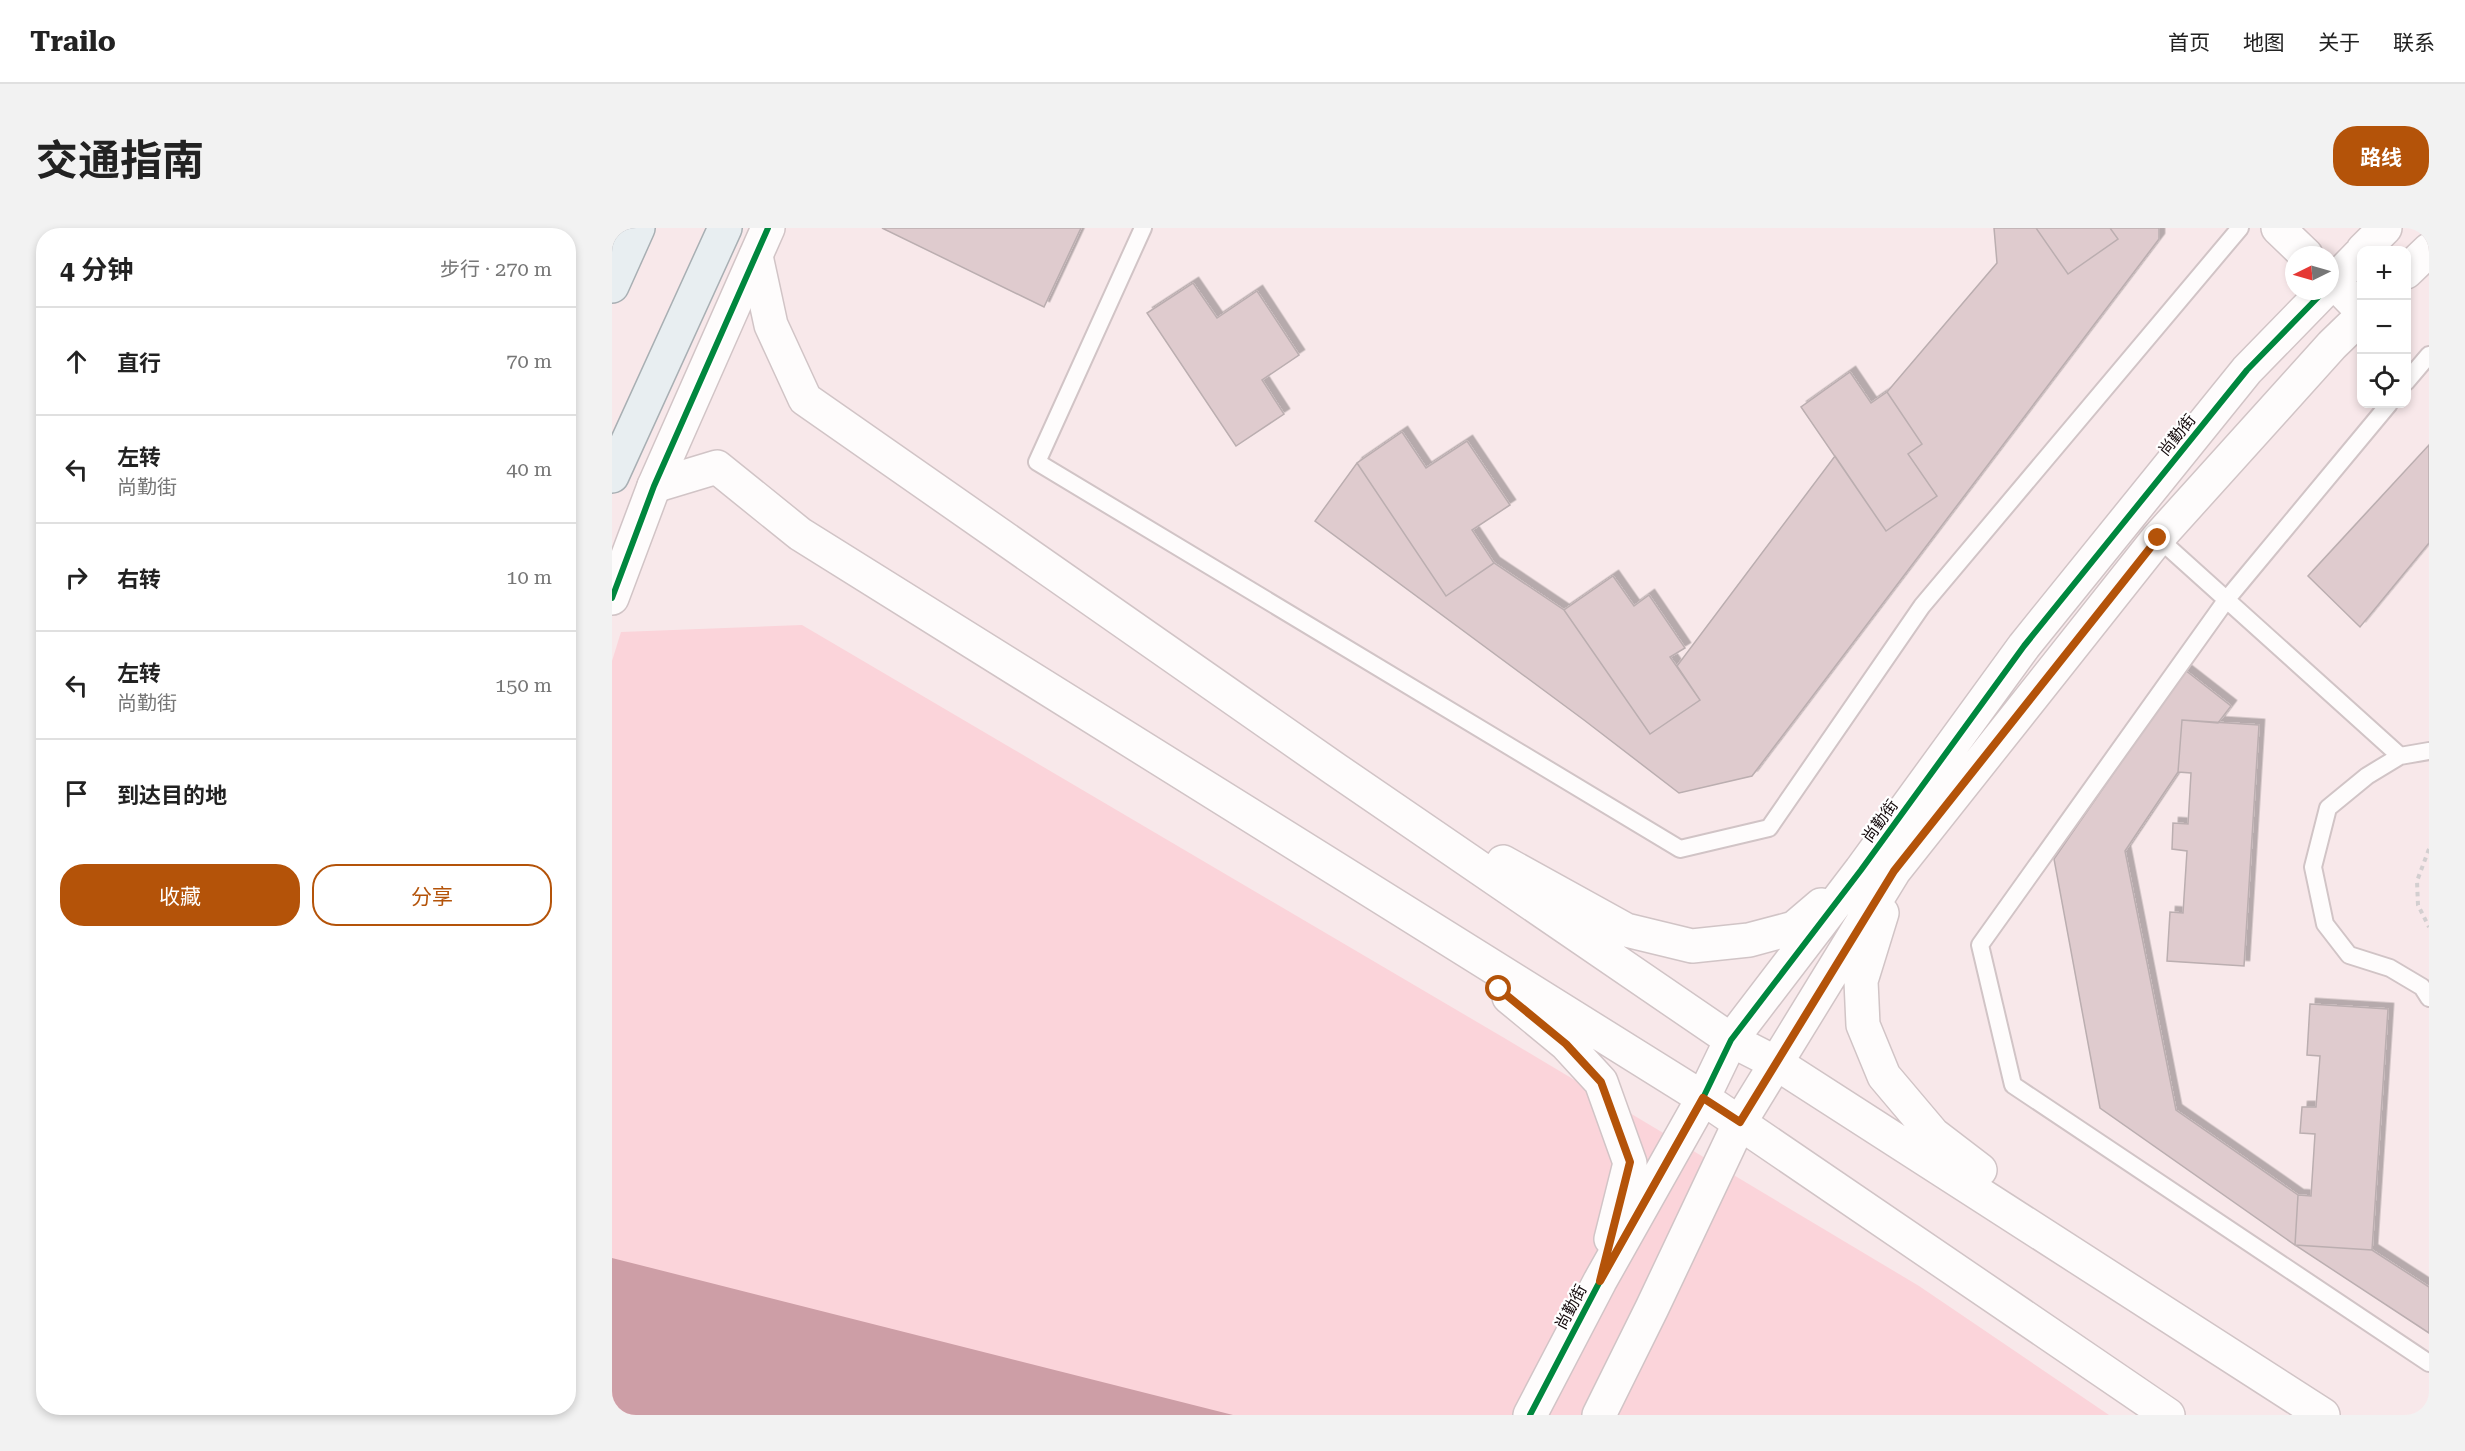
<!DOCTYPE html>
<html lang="zh">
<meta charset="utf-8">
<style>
body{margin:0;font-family:"Roboto Serif","Noto Sans SC",serif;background:#f2f2f2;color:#222}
.controls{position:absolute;right:18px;top:18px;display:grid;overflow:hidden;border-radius:12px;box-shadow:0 3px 9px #0003}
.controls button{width:54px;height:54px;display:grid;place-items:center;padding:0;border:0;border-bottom:2px solid #e0e0e0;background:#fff;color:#222;font:30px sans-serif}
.compass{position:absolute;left:1673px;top:18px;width:54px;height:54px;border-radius:50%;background:#fff;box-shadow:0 3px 9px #0003;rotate:265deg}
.stop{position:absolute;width:18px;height:18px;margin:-14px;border:4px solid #b45309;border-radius:50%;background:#fff}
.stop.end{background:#b45309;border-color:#fff;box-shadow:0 2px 6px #0008}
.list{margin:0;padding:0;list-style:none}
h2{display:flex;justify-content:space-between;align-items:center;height:78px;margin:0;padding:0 24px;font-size:26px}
h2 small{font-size:20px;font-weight:400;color:#767676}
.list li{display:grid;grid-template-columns:39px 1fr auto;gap:18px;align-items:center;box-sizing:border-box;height:108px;padding:0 24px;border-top:2px solid #e0e0e0}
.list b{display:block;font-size:22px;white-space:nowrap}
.list p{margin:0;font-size:20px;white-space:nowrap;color:#767676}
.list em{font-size:20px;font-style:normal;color:#767676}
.actions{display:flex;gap:12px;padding:18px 24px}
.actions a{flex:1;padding:14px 0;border:2px solid #b45309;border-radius:24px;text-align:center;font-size:21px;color:#b45309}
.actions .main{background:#b45309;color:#fff}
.icon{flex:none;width:33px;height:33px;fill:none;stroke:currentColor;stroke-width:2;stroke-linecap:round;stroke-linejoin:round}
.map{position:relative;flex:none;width:1817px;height:1187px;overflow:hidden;border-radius:24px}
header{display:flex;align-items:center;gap:36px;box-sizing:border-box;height:84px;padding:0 30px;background:#fff;border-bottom:2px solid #e0e0e0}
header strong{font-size:28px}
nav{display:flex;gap:33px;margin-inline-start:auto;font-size:21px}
.intro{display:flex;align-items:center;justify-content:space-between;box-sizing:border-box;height:144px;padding:0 36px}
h1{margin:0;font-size:42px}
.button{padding:15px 27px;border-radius:24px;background:#b45309;color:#fff;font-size:21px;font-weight:700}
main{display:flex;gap:36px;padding:0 36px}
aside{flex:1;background:#fff;border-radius:24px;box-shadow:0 3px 9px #0003}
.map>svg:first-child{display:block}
</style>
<header>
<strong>Trailo</strong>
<nav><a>首页</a><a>地图</a><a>关于</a><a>联系</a></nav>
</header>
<div class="intro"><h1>交通指南</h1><a class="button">路线</a></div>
<main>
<aside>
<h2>4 分钟<small>步行 · 270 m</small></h2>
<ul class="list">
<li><svg class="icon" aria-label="ahead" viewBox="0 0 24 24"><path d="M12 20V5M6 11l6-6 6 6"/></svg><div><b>直行</b></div><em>70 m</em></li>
<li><svg class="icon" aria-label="left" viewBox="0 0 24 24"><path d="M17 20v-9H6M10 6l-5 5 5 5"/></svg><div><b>左转</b><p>尚勤街</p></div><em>40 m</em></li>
<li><svg class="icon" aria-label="right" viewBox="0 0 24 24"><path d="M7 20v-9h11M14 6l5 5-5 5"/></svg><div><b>右转</b></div><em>10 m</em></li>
<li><svg class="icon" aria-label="left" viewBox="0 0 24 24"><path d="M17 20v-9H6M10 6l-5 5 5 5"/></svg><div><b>左转</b><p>尚勤街</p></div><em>150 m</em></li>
<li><svg class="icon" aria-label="arrive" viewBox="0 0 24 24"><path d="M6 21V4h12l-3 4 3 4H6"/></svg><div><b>到达目的地</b></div></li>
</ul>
<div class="actions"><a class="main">收藏</a><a>分享</a></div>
</aside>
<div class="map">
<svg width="1817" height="1187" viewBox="0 0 1817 1187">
<defs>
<filter id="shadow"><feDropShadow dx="5.5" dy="-5.5" stdDeviation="0" flood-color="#0004"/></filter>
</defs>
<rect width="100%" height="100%" fill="#f8e8ea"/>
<!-- green -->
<path fill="#fbd4da" d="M190,397L894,811L1307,1058L1497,1187H0V433L9,404Z"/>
<!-- water -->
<path fill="#cd9ea6" d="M0,1030L621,1187H0Z"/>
<!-- building -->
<path fill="#dfcbce" stroke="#bbaeb0" stroke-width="1.5" filter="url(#shadow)" d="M270,0H469L432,79Z
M1382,0H1547V11L1140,548L1067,565L972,492L703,293L745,235L834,368L882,335L952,382L1038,506L1088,472L1065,438L1223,228L1274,303L1325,268L1296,226L1310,216L1275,164L1385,35Z
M1424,0H1498L1506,11L1456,46Z
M581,55L605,90L645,63L687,127L650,152L672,186L624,218L535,85Z
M1238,144L1259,175L1275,164L1310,216L1296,226L1325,268L1274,303L1189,179Z
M790,204L814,240L855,213L898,277L860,302L882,335L834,368L745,235Z
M1817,217V315L1748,399L1696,348Z
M1001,348L1022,378L1037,367L1073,420L1058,429L1088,472L1038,506L952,382Z
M1573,442L1619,478L1606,495L1570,492L1566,544L1513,623L1564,882L1686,967L1683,1017L1488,880L1442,631Z
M1570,492L1647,497L1632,738L1555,733L1558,684L1571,685L1575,623L1560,621L1561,595L1576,596L1579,545L1566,544Z
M1698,776L1776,781L1760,1022L1683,1017L1686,967L1699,968L1703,906L1688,905L1690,879H1704L1708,828L1695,827Z
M1683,1017L1760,1022L1817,1059V1105Z"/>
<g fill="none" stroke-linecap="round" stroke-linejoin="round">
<defs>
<path id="lane" d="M531,0L425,234L1068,621L1157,600L1310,378L1628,0
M1794,154L1817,127
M1777,176L1615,371L1368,717L1401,857L1817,1135
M1546,310L1788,528
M1817,523L1788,528L1755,548L1716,580L1701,639L1713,696L1737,727L1778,740L1810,759L1817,770"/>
<path id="street" d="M1666,0L1694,27
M1718,50L1750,83
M0,370L42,258L156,0"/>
<path id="secondary" d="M1751,22L1773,0
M144,28L159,97L193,171L723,541L1119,812L1164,835L1711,1187
M1794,44L1817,22
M1718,57L1750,24
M42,258L105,239L188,306L1091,870L1556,1187
M891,634L1014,702L1080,718L1137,712L1182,700L1209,677
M1270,685L1249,753L1251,797L1272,848L1321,906L1368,942
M897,769L954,816L989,854L1018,935L999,1011
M918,1187L988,1053L1091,870L1119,812L1249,642L1412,418L1635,142L1712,63
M987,1187L1040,1080L1128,894L1282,643L1546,310L1720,117L1750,88"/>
<path id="primary" d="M0,58L26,0
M0,248L113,0"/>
</defs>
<!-- lane casing -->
<use href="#lane" stroke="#d1c4c6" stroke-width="20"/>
<!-- street casing -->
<use href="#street" stroke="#d1c4c6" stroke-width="36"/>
<!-- secondary casing -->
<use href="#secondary" stroke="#d1c4c6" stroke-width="36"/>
<!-- primary casing -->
<use href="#primary" stroke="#a8afb3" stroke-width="36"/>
<!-- path -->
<path stroke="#d3cfd0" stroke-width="4" stroke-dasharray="4.5 4.5" stroke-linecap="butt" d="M1817,621L1805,653L1806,677L1817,699"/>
<!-- lane -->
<use href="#lane" stroke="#fefcfc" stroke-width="16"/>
<!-- street -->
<use href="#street" stroke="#fefcfc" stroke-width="33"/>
<!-- secondary -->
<use href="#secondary" stroke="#fefcfc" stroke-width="33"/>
<!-- primary -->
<use href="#primary" stroke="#e8eef1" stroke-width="33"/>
<defs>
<path id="cycleway" d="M0,370L42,258L156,0
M918,1187L988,1053L1091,870L1119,812L1249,642L1412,418L1635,142L1712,63"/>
</defs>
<!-- cycleway casing -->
<use href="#cycleway" stroke="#fff" stroke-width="10"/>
<!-- cycleway -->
<use href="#cycleway" stroke="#00873e" stroke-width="6"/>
</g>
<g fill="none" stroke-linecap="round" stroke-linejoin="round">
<!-- route -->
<path stroke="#b45309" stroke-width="8" d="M887,761L954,816L989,854L1018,934L988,1053L1091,870L1128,894L1282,643L1546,310"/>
</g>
<g text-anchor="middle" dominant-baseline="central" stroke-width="4.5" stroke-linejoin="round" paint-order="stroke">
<!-- street labels -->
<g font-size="16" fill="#12080a" stroke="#fff">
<text transform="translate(1565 207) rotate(-51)">尚勤街</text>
<text transform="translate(1268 593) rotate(-54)">尚勤街</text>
<text transform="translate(959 1079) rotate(-62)">尚勤街</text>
</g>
</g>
</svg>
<div class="controls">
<button>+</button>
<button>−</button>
<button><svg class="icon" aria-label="locate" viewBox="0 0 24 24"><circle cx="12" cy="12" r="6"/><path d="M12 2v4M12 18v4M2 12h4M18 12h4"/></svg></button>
</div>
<svg class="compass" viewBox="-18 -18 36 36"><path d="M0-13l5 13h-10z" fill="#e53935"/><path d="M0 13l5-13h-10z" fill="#767676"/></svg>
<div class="stop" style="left:887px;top:761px"></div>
<div class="stop end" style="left:1546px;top:310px"></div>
</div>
</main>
